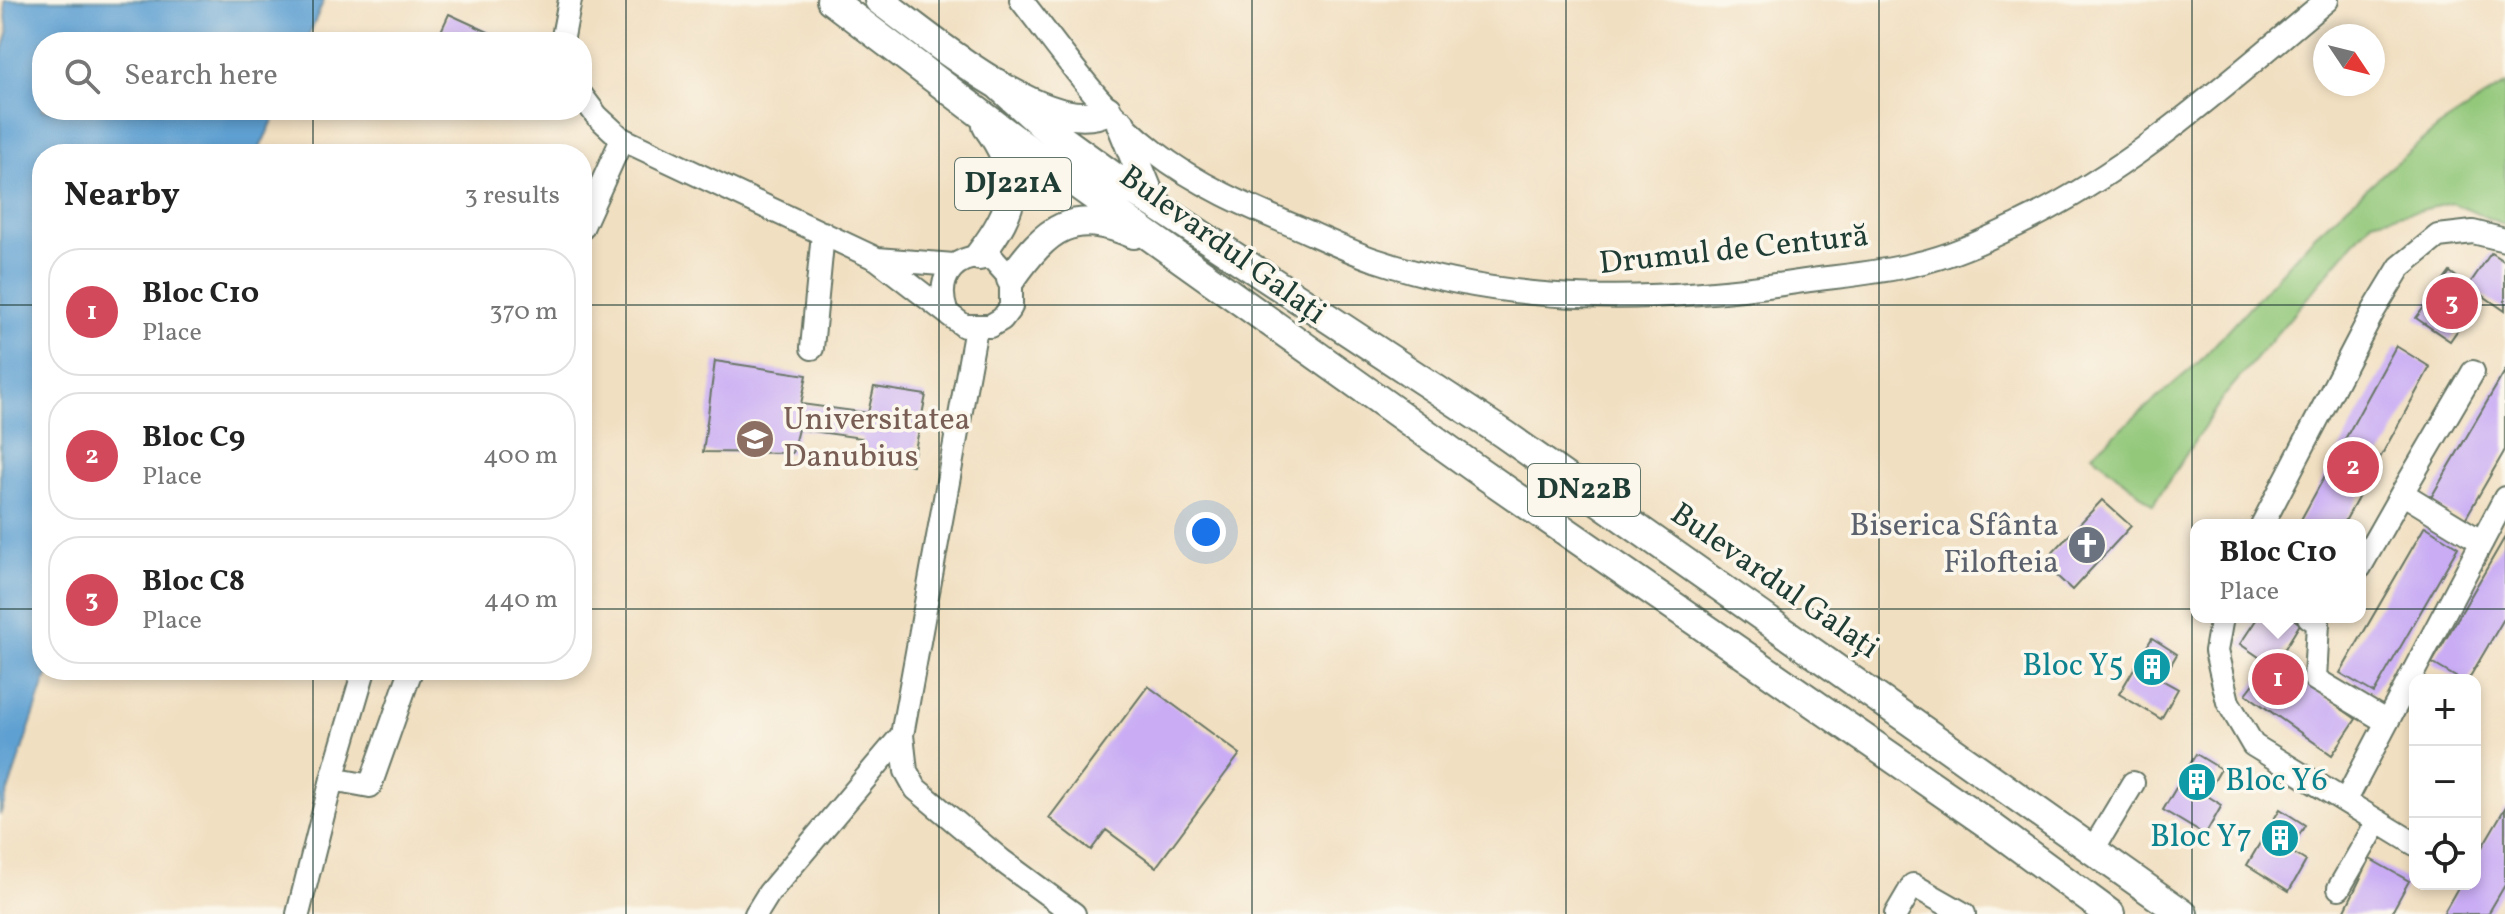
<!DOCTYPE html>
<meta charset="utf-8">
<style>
body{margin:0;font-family:Vollkorn,serif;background:#f6f6f6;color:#222}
.controls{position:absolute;right:24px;bottom:24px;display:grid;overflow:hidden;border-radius:16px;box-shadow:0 4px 12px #0003}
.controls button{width:72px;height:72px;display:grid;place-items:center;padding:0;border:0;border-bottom:2px solid #e0e0e0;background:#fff;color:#222;font:40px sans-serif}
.compass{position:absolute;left:2313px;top:24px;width:72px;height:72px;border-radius:50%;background:#fff;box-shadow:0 4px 12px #0003;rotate:125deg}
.you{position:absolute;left:1206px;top:532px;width:28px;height:28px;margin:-20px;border:6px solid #fff;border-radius:50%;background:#1a73e8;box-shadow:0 0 0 12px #1a73e833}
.badge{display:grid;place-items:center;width:52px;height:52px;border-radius:50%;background:#d1495b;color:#fff;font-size:26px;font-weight:700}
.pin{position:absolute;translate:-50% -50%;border:4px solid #fff;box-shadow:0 2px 8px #0006}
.popup{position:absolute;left:2190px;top:519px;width:176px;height:104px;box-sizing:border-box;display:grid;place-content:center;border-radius:16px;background:#fff;filter:drop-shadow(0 2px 6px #0005);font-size:26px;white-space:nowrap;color:#767676}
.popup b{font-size:30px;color:#222}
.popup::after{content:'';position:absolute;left:50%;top:100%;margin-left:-16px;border:16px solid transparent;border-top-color:#fff}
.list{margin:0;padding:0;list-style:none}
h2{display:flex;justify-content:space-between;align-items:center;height:104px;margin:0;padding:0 32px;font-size:34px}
h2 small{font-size:26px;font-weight:400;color:#767676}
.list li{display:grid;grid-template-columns:52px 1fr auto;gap:24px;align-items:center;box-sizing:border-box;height:128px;margin:0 16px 16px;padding:0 16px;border:2px solid #e0e0e0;border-radius:32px}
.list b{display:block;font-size:30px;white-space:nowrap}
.list p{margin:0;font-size:26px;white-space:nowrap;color:#767676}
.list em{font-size:26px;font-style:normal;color:#767676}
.icon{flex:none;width:44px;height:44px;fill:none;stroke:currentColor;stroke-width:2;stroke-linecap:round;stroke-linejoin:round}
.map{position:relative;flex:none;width:2505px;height:914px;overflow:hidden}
.search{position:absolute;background:#fff;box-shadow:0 4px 12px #0003;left:32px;top:32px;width:560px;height:88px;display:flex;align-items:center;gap:20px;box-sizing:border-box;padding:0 28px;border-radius:32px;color:#767676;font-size:30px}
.panel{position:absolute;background:#fff;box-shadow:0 4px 12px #0003;left:32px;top:144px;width:560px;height:536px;border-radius:32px}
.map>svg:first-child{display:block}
</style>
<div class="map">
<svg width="2505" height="914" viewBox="0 0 2505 914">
<rect width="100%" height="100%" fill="#fbf7ec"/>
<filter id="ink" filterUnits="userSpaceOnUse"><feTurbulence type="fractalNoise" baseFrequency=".0125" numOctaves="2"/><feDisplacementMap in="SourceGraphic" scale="16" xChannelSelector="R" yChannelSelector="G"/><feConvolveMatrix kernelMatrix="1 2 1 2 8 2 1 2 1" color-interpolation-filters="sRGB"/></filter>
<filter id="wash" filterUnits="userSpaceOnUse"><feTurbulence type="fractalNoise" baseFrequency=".006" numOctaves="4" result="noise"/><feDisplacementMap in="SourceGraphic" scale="32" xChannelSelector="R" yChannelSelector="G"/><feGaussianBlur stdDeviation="1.8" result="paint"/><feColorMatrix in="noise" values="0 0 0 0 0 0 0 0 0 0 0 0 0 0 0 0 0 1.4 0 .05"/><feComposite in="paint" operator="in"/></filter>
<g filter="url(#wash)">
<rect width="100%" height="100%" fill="#f1dfc1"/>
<!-- green -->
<path fill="#93c87a" stroke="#598257" stroke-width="2" d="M2505,84V225L2452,203L2372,221L2224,396L2153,505L2092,454L2200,361L2314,236L2387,170L2439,127Z"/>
<!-- water -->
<path fill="#5fa0d2" stroke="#3f6e83" stroke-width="2" d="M4,0H324L306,42H42V110H278L257,154H42V670H49L0,815V60L8,33Z"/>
<g id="blocks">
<!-- building -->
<path fill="#c9acf4" d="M449,14L510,42H436Z
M2491,253L2505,262V311L2482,295L2450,341L2416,318L2450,272L2468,286Z
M2396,346L2430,367L2343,525H2298Z
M715,361L807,375L801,404L868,413L874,387L926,395L912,465L861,454L862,438L798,429L792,453L703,452Z
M2505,371V450L2464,521L2429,501Z
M2102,500L2131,526L2072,590L2043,563Z
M2425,526L2458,547L2374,693L2340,673Z
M2505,537V617L2468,680H2461L2432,663Z
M2258,617H2291L2300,624L2276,663L2356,719L2332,755L2246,694L2269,664L2240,644Z
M2152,638L2177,654L2162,680L2178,689L2161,719L2119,694Z
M1148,686L1240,754L1156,867L1106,830L1091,850L1049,818Z
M2196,754L2221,769L2206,795L2222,805L2205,835L2163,810Z
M2505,808V885L2488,914H2443L2460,884H2475V859Z
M2280,809L2305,825L2290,851L2306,861L2289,891L2247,865Z
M2370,859L2409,881L2391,914H2343Z"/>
</g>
</g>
<g filter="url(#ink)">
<use href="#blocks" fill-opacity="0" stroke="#687665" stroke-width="2"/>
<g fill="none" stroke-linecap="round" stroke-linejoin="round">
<defs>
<path id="minor" d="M1021,0C1063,53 1100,110 1154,151C1197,185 1249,207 1299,228C1324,239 1349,251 1375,260C1514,307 1661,303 1804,281C1841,276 1879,273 1915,264C1950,257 1987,239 2019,224C2134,169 2230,80 2327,0
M562,42L570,0
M582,96L597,116L622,139L877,259L964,326H990L1002,319L1011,307V279L993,259C956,250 935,277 946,311
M582,228L622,139
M877,259L954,265
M976,328L902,735L906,771L916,789L1001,860L1074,914
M812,348L823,233
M2473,372L2402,493L2482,542
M2262,525L2374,310L2400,267L2438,236L2473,232L2505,240
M2360,567L2402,493
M2222,617L2216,651L2228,702L2253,745L2415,844
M2309,617L2318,623L2315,679L2387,722
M364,670L332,779L370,786L411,670
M2346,800L2505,498
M2092,851L2133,783
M2339,888L2378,821
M298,914L332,779
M756,914L769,893L902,735
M1896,914L1913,885L1964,914"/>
<path id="major" d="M831,0L1022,145L1476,469L1985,822L2110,914
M879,0C925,33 1051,142 1107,110
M996,83L1041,124L1121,182L1504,434L2183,914
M1121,124L1153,203
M979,256C1016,207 1025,178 987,126
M1011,279C1047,228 1072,207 1134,234"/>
</defs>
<!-- minor casing -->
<use href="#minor" stroke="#687665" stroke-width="26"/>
<!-- major casing -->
<use href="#major" stroke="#687665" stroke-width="32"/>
<!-- minor -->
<use href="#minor" stroke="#fff" stroke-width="22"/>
<!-- major -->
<use href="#major" stroke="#fff" stroke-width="28"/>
</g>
</g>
<!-- grid -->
<path fill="none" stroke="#1f3d34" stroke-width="2" stroke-opacity="0.55" d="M313,0V42M626,0V914M939,0V914M1252,0V914M1566,0V914M1879,0V914M2192,0V914M313,110V154M0,305H42M582,305H2505M0,609H42M582,609H2505M313,670V914"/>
<!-- icons -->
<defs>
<symbol id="university-disc" viewBox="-11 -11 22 22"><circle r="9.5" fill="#8d6e63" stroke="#fbf7ec"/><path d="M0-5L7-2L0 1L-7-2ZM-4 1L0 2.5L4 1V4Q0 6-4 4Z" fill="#fff"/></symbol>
<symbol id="church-disc" viewBox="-11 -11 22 22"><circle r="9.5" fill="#6b7280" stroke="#fbf7ec"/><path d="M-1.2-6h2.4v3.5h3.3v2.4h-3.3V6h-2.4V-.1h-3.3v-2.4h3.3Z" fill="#fff"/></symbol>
<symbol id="building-disc" viewBox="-11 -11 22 22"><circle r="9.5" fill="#0f9aa8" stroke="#fbf7ec"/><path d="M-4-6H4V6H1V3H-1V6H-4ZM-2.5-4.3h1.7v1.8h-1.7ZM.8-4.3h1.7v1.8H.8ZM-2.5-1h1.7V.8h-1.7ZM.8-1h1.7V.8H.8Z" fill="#fff"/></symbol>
</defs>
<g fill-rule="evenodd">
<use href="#university-disc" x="733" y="417" width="44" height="44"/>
<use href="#church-disc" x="2065" y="523" width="44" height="44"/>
<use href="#building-disc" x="2130" y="645" width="44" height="44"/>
<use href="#building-disc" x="2175" y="760" width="44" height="44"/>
<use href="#building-disc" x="2258" y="816" width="44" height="44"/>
</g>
<g text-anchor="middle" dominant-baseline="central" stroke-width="7" stroke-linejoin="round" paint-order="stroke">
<!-- shield labels -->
<g fill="#fbf7ec" stroke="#61756b" stroke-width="2">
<rect x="955" y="158" width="116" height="52" rx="6"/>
<rect x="1528" y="464" width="112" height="52" rx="6"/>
</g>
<g font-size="30" font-weight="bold" fill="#1f3d34">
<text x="1013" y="184">DJ221A</text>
<text x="1584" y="490">DN22B</text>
</g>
<!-- street labels -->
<g font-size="32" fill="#1f3d34" stroke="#fbf7ec">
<text transform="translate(1222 246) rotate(36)">Bulevardul Galați</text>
<text transform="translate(1734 251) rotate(-6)">Drumul de Centură</text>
<text transform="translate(1774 582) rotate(35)">Bulevardul Galați</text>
</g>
<!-- education labels -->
<g font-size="32" fill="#785e54" stroke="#fbf7ec" text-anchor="start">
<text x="783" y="421">Universitatea<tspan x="783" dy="37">Danubius</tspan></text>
</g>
<!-- worship labels -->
<g font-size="32" fill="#5b616d" stroke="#fbf7ec" text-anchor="end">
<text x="2059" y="527">Biserica Sfânta<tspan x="2059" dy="37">Filofteia</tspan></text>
</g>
<!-- culture labels -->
<g font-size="32" fill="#0d838f" stroke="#fbf7ec" text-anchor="end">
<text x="2124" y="667">Bloc Y5</text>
<text x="2225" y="782" text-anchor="start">Bloc Y6</text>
<text x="2252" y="838">Bloc Y7</text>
</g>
</g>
</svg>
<div class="controls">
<button>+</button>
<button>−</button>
<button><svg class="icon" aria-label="locate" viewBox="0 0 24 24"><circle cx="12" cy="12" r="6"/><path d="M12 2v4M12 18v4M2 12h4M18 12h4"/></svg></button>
</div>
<svg class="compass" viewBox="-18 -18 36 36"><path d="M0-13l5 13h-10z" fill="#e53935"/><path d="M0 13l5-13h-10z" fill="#767676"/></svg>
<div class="you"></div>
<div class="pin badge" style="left:2278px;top:679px">1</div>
<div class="popup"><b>Bloc C10</b>Place</div>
<div class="pin badge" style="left:2353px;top:467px">2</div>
<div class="pin badge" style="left:2452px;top:303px">3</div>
<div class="search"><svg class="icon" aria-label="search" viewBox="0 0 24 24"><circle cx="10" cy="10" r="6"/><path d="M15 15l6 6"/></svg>Search here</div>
<section class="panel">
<h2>Nearby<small>3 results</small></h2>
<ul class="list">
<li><span class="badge">1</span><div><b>Bloc C10</b><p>Place</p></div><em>370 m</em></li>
<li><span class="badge">2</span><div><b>Bloc C9</b><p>Place</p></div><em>400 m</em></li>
<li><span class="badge">3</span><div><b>Bloc C8</b><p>Place</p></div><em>440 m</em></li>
</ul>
</section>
</div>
